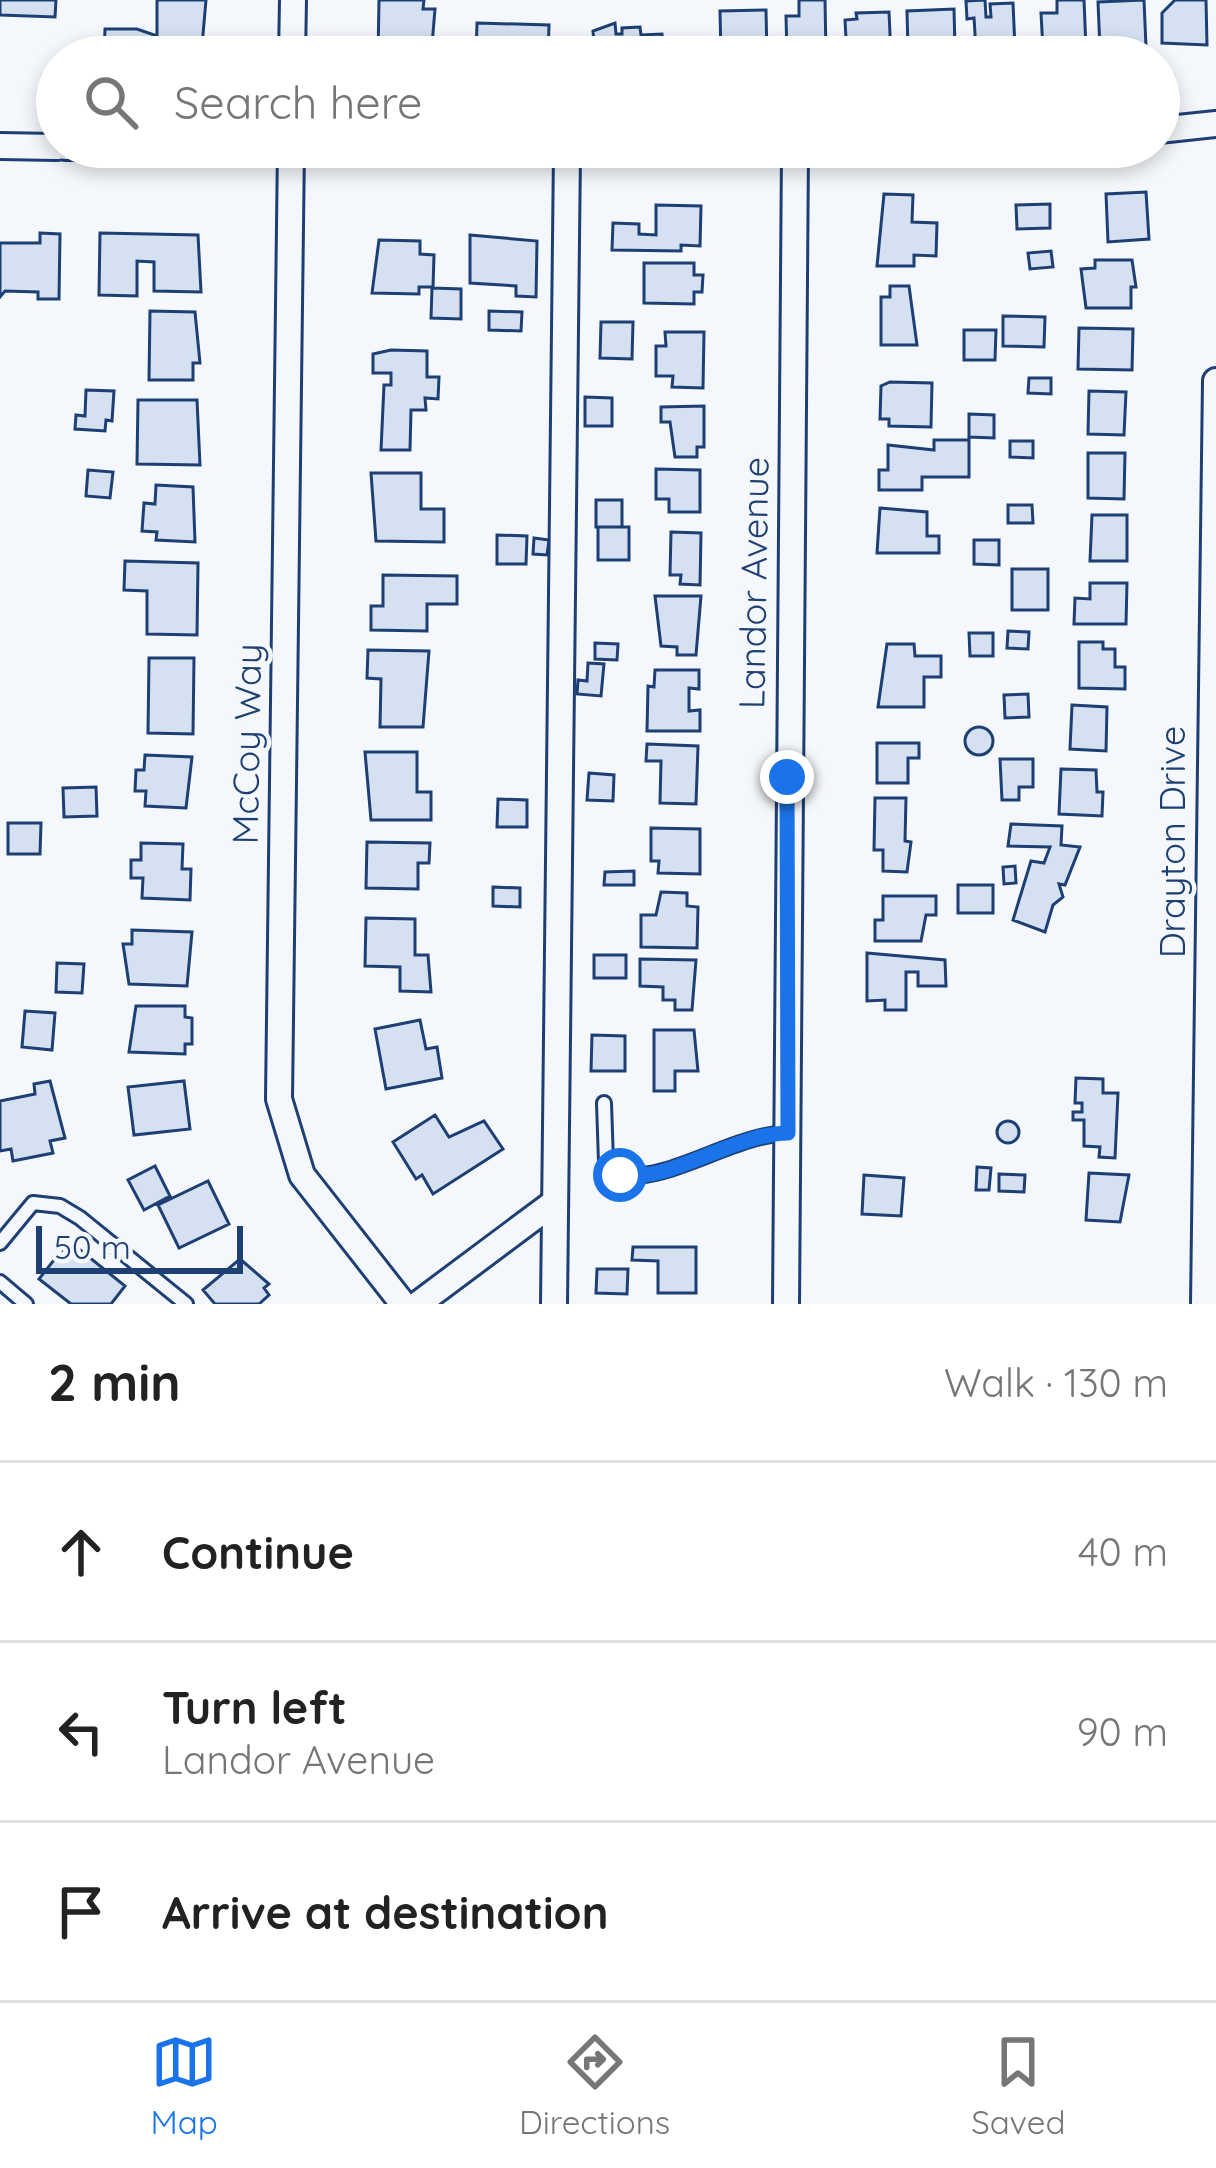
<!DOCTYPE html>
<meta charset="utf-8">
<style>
body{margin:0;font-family:Quicksand,sans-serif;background:#f2f2f2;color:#222}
.scale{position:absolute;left:36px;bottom:30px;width:207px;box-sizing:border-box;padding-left:12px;border:6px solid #1d3f73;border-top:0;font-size:33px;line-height:42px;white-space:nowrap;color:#1d3f73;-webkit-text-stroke:9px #f4f7fb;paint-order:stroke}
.stop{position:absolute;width:36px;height:36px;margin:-27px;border:9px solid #1a73e8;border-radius:50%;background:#fff}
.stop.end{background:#1a73e8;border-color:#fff;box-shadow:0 3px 12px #0008}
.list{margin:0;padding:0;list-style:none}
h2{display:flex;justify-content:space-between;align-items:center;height:156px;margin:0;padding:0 48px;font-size:51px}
h2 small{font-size:39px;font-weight:400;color:#767676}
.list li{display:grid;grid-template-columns:78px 1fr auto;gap:36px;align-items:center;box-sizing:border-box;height:180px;padding:0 48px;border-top:3px solid #e0e0e0}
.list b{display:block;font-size:45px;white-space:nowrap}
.list p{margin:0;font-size:39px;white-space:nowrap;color:#767676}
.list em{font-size:39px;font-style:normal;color:#767676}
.icon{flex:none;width:66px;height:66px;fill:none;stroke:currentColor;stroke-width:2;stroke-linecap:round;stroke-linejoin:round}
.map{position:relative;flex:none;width:1216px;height:1304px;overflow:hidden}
.search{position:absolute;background:#fff;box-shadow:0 6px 18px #0003;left:36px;right:36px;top:36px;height:132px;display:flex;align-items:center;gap:30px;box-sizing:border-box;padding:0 42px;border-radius:66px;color:#767676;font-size:45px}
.sheet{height:696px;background:#fff}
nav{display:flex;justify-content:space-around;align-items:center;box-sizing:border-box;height:168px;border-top:3px solid #e0e0e0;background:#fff;font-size:33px;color:#767676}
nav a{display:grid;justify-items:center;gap:6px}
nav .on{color:#1a73e8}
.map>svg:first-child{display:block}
</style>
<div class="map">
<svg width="1216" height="1304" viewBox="0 0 1216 1304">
<rect width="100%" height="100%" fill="#f4f7fb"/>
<!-- building -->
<path fill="#d5e0f0" stroke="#1d3f73" stroke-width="3" d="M0,0H56L55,17L0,15Z
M157,0H206L201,57H104L105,29H137L157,36Z
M379,0H424L423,9H435L431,57H378Z
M799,0H825L826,55L787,56L786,16H799Z
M985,0L986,17H991L990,4L1013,3L1015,48L976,49L974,18L967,19L966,1Z
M1057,0H1084L1086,49L1043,50L1041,13H1057Z
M1144,0L1146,47L1100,49L1098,2Z
M1175,0H1206L1207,45L1162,43V13Z
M954,9L955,49L908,51L907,11Z
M766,10L767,57H721L720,11Z
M889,12L891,56L847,57L845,20L857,19L856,13Z
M477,23L549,25L548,57H476Z
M615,23L616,34H622V28L640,27L641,35L662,34L664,57H595L593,31Z
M1146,192L1149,239L1108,242L1106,194Z
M884,194L913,195L912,222L937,223L936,256L914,255V266H877Z
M1050,204V228L1017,229L1016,205Z
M656,205L701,206L700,246L681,245V251L612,250L613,223L639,224V234L656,235Z
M40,233L60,234L59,299H38V292L5,291L0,297V243H40Z
M100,233L198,235L201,292L154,291V262L137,261V296L99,295Z
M470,235L537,241L536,297L516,296V286L470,283Z
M379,240L420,241V254L434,255L433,287H419V294L372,293Z
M1051,251L1053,267L1030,269L1028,253Z
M1095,260H1132L1136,287H1131V308H1086L1081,269L1095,268Z
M644,263H694V275H703L702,292H694V304L644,303Z
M890,286H909L917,345H881V297H890Z
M432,288L461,289V319L431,318Z
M150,311L195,312L200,363H193V380H149Z
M489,311L522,312L521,331L489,330Z
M1003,316L1045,317L1044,347L1003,346Z
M601,322H633L632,359L600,358Z
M1079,328L1133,329L1132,370L1078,369Z
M964,330H996L995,360H964Z
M665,332H704L703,388L672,387L673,376H656V346H666Z
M391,350L427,351V377H439L438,399L425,398L426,410H411L410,450H381L384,385H391V373H373V354Z
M1029,378H1051V394L1028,393Z
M890,382L932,383L931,427L889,426V419H880L881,386Z
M86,390L114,391L112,421L106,420L105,431L75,429L76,415L85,416Z
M1089,391L1126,392L1124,435L1088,434Z
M585,397L612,398V426H585Z
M138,400H197L200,465L137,464Z
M704,406V447H697V457H675L670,422H661V407Z
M969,414L994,415V438L969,437Z
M934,440H969V477H922V490H879V470H888V445L934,450Z
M1010,441H1033V458L1010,457Z
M1088,453H1125L1124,499L1088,498Z
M656,469L700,470V512H669V499H656Z
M88,470L113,472L110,498L86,496Z
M371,473H421V509H444V542L376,541Z
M156,485L193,487L195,542L156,540L157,532L142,531L144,503L155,504Z
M596,500H622V527H596Z
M1008,505H1032L1033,523H1008Z
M880,508L927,512V536H939V553H877Z
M1092,515H1127V561H1090Z
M598,527H629V560H598Z
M671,532L701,533L700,585L680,584L681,575H670Z
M497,535L527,536L526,564H497Z
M534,538L549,540L547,555L533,554Z
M999,540V565L974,564V540Z
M125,561L198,563L197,635L147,634V591L124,590Z
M1012,569H1048V610H1012Z
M383,575L457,576V604H427V631L371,630V606H383Z
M1090,583H1127L1126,624H1074L1075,598L1090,599Z
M655,596H701L696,655H677V647L661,646Z
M1008,631L1029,632L1028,649L1007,648Z
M969,633H993V656H970Z
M1079,642H1103V649H1115V667H1125V689L1079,688Z
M595,643L618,644L617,660L595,659Z
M887,644H914L915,656H941V677H924V707H878Z
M368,650L429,651L423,727H380L381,679L367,678Z
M149,658H194L193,734L148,733Z
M588,663L604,664L601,696L577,694L578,680L587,681Z
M655,670H699V689L689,688V711L700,710V731H647L648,686L654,687Z
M1028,694L1029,717L1005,718L1004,695Z
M1072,705L1107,707L1106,751L1070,749Z
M965 741a14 14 0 1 1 28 0a14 14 0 1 1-28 0Z
M877,743H919V758H908V783H877Z
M647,744L698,746L696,804L660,803L661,761H646Z
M365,752H417V792H431V820H371Z
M145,755L192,757L186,808L145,806L146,791H135L136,770H144Z
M1000,759H1033V787H1019V800H1002Z
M1061,769L1096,770L1097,792H1103L1102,816L1059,814Z
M589,773L614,775L613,801L587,800Z
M96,787L97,816L64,817L63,788Z
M875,798H906L905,841L911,842L907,872L883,871V850H874Z
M498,799L527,800V827H497Z
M8,823H41L40,854H8Z
M1011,824L1062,826L1061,845L1080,847L1065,885L1059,884L1063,897L1053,905L1045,932L1013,920L1031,861L1044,863L1050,847L1008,846Z
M651,828L700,829V874L658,873L659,861H651Z
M367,842L430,843L429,863H418V889L366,888Z
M141,843L183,844L182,869H191L190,900L142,898L143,878H131V860H141Z
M1015,866L1016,883L1004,884L1003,867Z
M634,871V885H604L605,872Z
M958,885H993V913H958Z
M493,887L520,888V907L493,906Z
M661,892L687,893V906L698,907L697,948L641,947V915H656Z
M883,896H936V915H926L921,941H875V920H883Z
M366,918L415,919V955H428L431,992L400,991V967L365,966Z
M132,930L192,932L187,986L129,984L123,944H132Z
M867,953L945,960L946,986H918V972H906V1010H885V1000L867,1001Z
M594,955H626V978H594Z
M640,959L696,960L692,1010H675V1000H663V987L640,986Z
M57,963L84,964L82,993L56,992Z
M136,1006H185V1017L192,1018V1044H185V1054L129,1052Z
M25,1011L55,1013L52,1050L22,1047Z
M420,1020L426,1049L437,1047L442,1078L386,1089L375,1029Z
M654,1030H694L698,1071H675V1091H654Z
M592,1035L625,1036V1071H591Z
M1076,1078L1103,1079V1093H1118L1115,1158L1099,1157L1100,1147L1084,1146V1120H1073V1112H1082V1103H1075Z
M50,1081L65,1138L50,1141L53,1153L13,1161L11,1149L0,1151V1101L35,1094L34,1084Z
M184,1081L190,1129L134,1135L128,1087Z
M435,1115L449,1137L484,1121L503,1149L433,1194L422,1175L416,1179L393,1142Z
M997 1132a11 11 0 1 1 22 0a11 11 0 1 1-22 0Z
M155,1166L170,1196L144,1210L128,1180Z
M977,1167L991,1168L989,1190H976Z
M1089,1173L1129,1175L1120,1222L1086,1220Z
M999,1174L1025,1175L1024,1192L999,1191Z
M864,1175L904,1178L901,1216L862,1214Z
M208,1181L229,1224L179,1248L158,1205Z
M69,1241L125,1286L111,1304H71L39,1279Z
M633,1247H696V1293H658V1261L632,1260Z
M240,1259L269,1284L264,1288L269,1295L259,1304H215L203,1290Z
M597,1269H628L627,1294L596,1293Z"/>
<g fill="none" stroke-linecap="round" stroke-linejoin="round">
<defs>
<path id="service" d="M604,1103L606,1162L620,1175C669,1183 732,1135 788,1133
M0,1243L33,1203L60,1206L80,1218L186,1304
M0,1282L26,1304"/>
<path id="minor" d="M292,57L293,0
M1159,130L1216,124
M0,146L57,147
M66,147L567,152L849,147
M291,147L279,1099L302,1175L403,1304
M418,1304L552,1204
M554,1304L567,152
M786,1304L795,150
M1204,1304L1216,381"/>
</defs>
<!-- service casing -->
<use href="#service" stroke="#1d3f73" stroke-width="18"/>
<!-- minor casing -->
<use href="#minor" stroke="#1d3f73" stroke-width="30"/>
<!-- service -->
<use href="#service" stroke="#f4f7fb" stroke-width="12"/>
<!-- minor -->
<use href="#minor" stroke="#f4f7fb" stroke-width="24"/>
</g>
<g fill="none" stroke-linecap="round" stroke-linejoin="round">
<!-- route -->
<path stroke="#1a73e8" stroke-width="15" d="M620,1175C668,1184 732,1134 788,1133L787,777"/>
</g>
<g text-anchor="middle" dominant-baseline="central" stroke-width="9" stroke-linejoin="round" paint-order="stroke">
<!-- street labels -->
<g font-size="36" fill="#1d3f73" stroke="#f4f7fb">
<text transform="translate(753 583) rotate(-89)">Landor Avenue</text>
<text transform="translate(246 744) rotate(-89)">McCoy Way</text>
<text transform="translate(1171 842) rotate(-90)">Drayton Drive</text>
</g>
</g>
</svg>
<div class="scale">50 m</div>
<div class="stop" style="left:620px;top:1175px"></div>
<div class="stop end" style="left:787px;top:777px"></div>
<div class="search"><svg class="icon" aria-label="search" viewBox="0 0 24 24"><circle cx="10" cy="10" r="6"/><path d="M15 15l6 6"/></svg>Search here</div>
</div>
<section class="sheet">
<h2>2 min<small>Walk · 130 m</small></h2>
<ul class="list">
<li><svg class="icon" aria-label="ahead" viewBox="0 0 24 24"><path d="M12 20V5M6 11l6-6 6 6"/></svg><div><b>Continue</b></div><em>40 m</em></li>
<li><svg class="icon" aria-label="left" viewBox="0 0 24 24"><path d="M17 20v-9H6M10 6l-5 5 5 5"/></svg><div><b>Turn left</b><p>Landor Avenue</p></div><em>90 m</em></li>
<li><svg class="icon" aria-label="arrive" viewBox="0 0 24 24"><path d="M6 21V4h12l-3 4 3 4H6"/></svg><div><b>Arrive at destination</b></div></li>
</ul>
</section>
<nav>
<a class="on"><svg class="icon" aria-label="map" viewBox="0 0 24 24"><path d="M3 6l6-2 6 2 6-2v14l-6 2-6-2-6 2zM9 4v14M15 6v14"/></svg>Map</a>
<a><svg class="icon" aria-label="directions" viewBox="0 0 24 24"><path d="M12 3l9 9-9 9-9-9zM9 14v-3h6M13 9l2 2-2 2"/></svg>Directions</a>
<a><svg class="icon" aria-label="saved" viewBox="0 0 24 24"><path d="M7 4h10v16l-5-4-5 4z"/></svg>Saved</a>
</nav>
